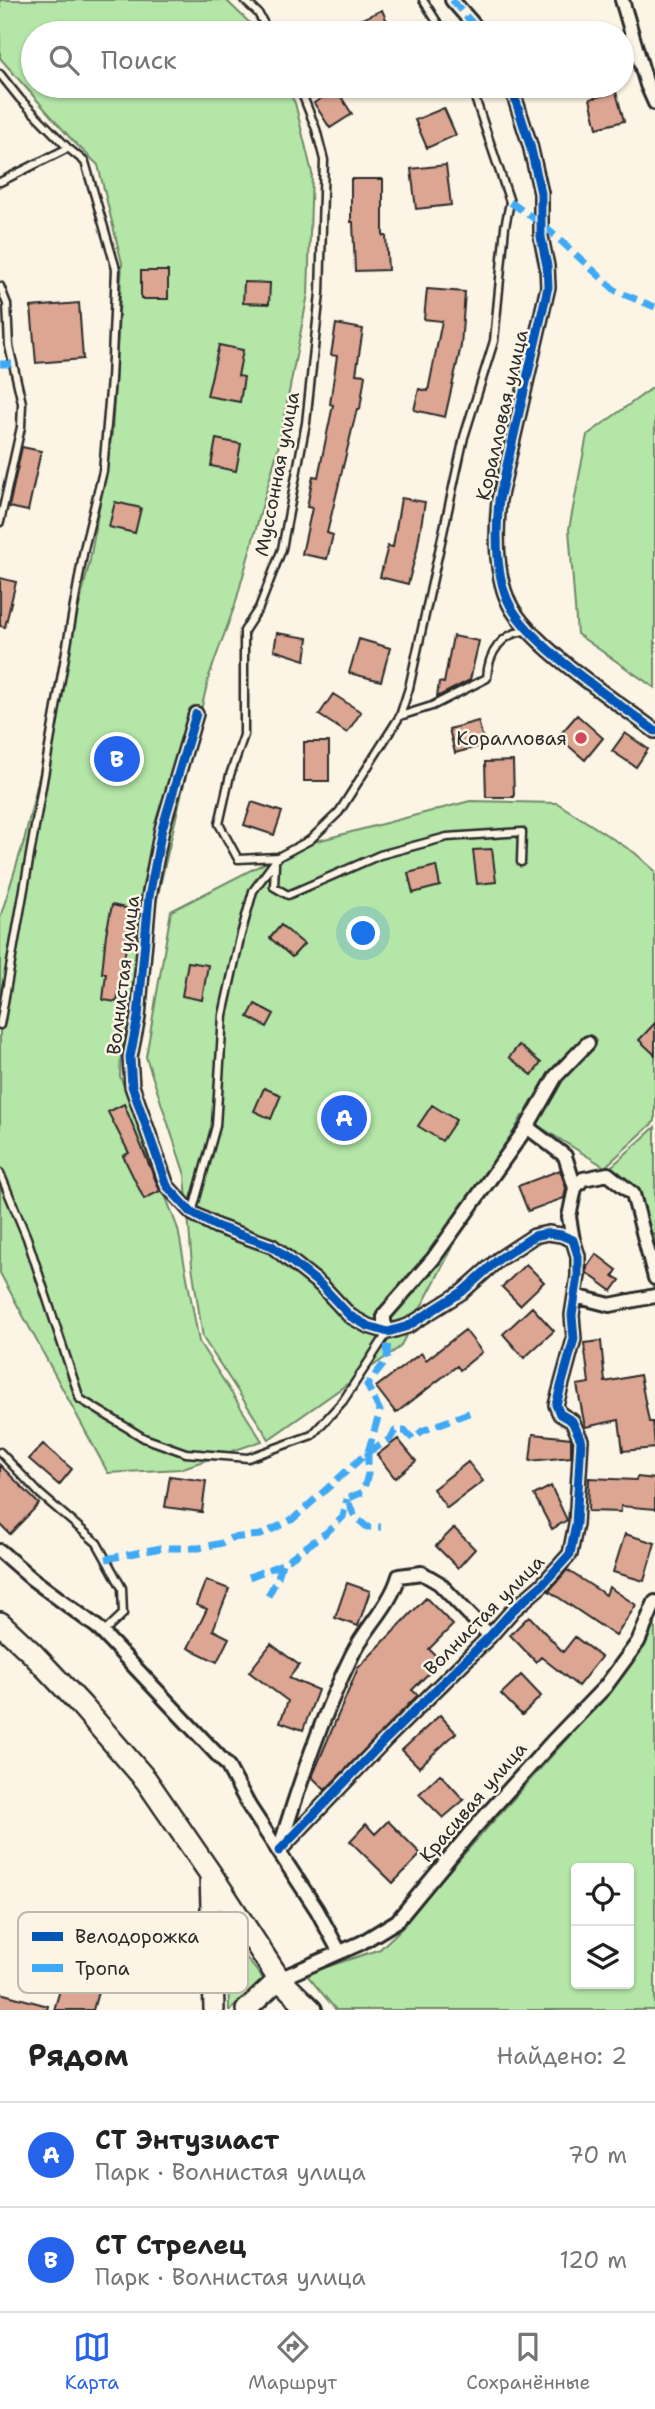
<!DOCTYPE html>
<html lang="ru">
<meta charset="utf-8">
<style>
body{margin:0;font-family:"Shantell Sans",sans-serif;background:#f2f2f2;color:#222}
.controls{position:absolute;right:21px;bottom:21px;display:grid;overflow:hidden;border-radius:7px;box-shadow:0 2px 5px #0004}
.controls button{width:63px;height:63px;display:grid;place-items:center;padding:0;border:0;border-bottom:2px solid #e0e0e0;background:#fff;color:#222;font:35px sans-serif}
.you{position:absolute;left:364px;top:934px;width:24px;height:24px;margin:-18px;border:5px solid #fff;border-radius:50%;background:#1a73e8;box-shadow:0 0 0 10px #1a73e833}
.badge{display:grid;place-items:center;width:46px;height:46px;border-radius:50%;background:#2563eb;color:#fff;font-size:23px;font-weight:700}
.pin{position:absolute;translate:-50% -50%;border:4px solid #fff;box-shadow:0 2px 7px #0006}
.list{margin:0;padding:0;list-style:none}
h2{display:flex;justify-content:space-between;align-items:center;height:91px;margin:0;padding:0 28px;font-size:30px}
h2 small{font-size:23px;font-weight:400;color:#767676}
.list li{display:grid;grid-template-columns:46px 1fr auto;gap:21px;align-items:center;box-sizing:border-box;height:105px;padding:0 28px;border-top:2px solid #e0e0e0}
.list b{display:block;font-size:26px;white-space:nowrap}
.list p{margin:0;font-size:23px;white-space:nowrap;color:#767676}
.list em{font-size:23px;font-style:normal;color:#767676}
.icon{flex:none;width:38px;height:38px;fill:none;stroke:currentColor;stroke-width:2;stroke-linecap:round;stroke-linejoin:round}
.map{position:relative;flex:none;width:655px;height:2010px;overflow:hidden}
.search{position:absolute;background:#fff;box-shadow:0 2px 5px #0004;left:21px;right:21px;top:21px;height:77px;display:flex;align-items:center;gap:18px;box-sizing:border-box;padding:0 24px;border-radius:38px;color:#767676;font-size:26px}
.sheet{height:301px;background:#fff}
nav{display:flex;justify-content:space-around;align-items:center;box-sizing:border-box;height:98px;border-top:2px solid #e0e0e0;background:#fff;font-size:19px;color:#767676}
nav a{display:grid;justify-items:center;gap:4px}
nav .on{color:#2563eb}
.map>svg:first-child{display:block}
</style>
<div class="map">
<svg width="655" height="2010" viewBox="0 0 655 2010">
<defs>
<pattern id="grass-tufts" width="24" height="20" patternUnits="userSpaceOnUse" patternTransform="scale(1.75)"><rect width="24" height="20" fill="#b3e6a7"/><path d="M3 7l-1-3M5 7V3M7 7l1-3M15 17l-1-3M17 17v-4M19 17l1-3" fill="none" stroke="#9ac590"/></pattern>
</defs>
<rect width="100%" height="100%" fill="#fcf5e5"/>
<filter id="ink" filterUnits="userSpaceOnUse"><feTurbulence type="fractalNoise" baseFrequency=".0143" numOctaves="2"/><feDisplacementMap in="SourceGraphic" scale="14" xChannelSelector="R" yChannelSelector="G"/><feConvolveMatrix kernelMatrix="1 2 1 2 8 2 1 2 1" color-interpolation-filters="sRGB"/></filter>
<g filter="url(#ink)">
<!-- grass -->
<path fill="url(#grass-tufts)" stroke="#6f8869" stroke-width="2" d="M227,1934L265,1981L230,2010H229Z"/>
<!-- garden -->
<path fill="#b3e6a7" stroke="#6f8869" stroke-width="2" fill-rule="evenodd" d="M0,0H226L253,26L257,33H33V86H285L295,103L312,173L308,294L278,449L235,605L209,676L121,1053L120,1076L178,1229L199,1342L262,1441L180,1469L108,1473L0,1273V918L24,841L90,560L112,434L122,263L98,165L72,140L0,58Z
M655,386V688L577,634L569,529L587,435Z
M470,801L557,803L635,853L655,871V1121L605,1167L522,1116L400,1347L269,1439L203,1338L192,1266L185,1175L146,1057L171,911L298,846Z
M655,1127V1253L637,1192L611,1167Z
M655,1617V2010H336L306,1974L380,1949L402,1928L438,1883L608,1693ZM576,1868H629V1984H576Z"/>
<!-- building -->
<path fill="#dca692" stroke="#2b2b2b" stroke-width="2" d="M382,10L392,33H357L353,23Z
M336,89L352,114L330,128L314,103Z
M616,92L624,121L597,128L590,99Z
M444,108L456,135L427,148L415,120Z
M446,165L451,205L416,209L411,169Z
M351,179H383V236H386L388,270L355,271L353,222H351Z
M141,271H168V299H141Z
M244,282L270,283L269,304L243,303Z
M427,289L465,292L461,346L445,417L414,410L419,389L428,391L442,321L424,319Z
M79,303L83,359L36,363L31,307Z
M336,324L363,329L356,374L365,375L360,409H357L327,533L333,535L327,559L302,554L312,508L307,507L313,476L318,477L333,405L330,404L337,356L331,355Z
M219,345L243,350L238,376L244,377L240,402L207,396Z
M216,439L241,444L236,471L211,466Z
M22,447L41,451L28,511L9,507Z
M401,498L425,502L417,550L408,584L380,577L388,546L393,547Z
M115,502L141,508L135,533L109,527Z
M0,578L16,582L5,627L0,626Z
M277,633L308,638L305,660L274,650Z
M453,636L479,641L470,680L437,697L439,682L444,683Z
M359,639L390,648L381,681L349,673Z
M333,694L361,712L347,733L319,715Z
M577,715L603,738L585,760L558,737Z
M478,721L485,745L455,753L449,729Z
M625,733L648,749L636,767L612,751Z
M304,742H329V781H304Z
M513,761L514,797H486L485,762Z
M252,802L282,812L274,835L244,825Z
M492,849L496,882L477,884L473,850Z
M436,866L440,886L413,893L408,873Z
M112,905L139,911L135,936L127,934L123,974H121L117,1002L103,1000L106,973H102L106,934Z
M281,925L304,944L292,957L270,938Z
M188,962L208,965L202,1000L182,996Z
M255,1004L274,1014L267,1027L248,1017Z
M655,1023V1055L639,1040Z
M519,1045L541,1063L532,1075L509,1057Z
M264,1088L281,1095L271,1119L254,1111Z
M124,1104L160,1191L144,1199L123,1156L129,1153L108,1112Z
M432,1105L456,1120L442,1141L418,1126Z
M560,1170L566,1188L564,1198L528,1211L518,1186Z
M596,1254L617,1270L613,1276L620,1280L612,1291L587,1273V1267Z
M526,1264L544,1282L520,1305L502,1287Z
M532,1307L554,1331L524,1358L503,1334Z
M465,1330L482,1352L460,1370L457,1366L396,1413L376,1387L421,1353L426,1360Z
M601,1341L605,1382L640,1375L649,1422H653L655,1448L623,1451L619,1420L585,1427L577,1385L589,1383L584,1343Z
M533,1434L571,1438V1457L530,1461Z
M398,1439L416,1461L395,1478L377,1455Z
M43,1444L72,1469L59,1485L29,1459Z
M468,1462L483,1481L447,1508L433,1489Z
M0,1465L39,1504L10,1534L0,1524Z
M170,1476L206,1481L202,1512L165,1507Z
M637,1477L655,1479V1509L621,1506V1512L588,1511L589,1478L636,1480Z
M551,1486L567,1520L552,1529L534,1495Z
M454,1528L475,1549L458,1568L436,1546Z
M625,1534L655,1543L644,1581L613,1572Z
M567,1570L606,1595L609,1587L636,1605L616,1636L549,1591Z
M206,1580L229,1589L213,1630L229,1638L217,1662L188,1648L207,1609L196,1605Z
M347,1583L370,1591L358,1626L335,1618Z
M426,1598L453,1625L429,1649L441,1661L412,1690L418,1695L325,1790L312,1777L358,1668Z
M529,1616L563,1652L575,1637L601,1657L578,1686L541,1657L536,1662L510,1635Z
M271,1644L299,1665L289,1678L318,1690L303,1730L280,1722L288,1701L249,1672Z
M521,1675L541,1696L522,1715L501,1694Z
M440,1715L456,1733L419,1767L402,1750Z
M440,1774L464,1800L443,1818L419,1794Z
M388,1821L421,1854L393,1883L350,1841L366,1824L375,1834Z
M79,1935L108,1943L106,1952L109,1953L93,2010H54L74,1943L77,1944Z
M0,1993L48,2006L47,2010H0Z"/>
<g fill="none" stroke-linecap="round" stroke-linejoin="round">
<defs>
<path id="lane" d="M244,0L258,13L269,33
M423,0L444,33
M0,74L20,99L68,148L85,162L116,269L111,379L103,471L84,549L0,1025
M0,182L68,148
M0,286L7,304L9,346L22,403L21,427L0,522
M400,716L432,706L487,678C488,653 502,631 529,631
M278,857L238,859L219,824L230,775L244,735V631L259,608L282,549L306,423L320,293L324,160L316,129L299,86
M275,864L274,887L288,895L380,855L447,837L522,832L521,862
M0,1173L27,1238L80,1399L144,1438L186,1453L248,1458L312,1435L343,1401L388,1332
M192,1213L216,1126L223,1015L240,938L253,891L278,857L310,840L339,812L400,716L409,688L464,437L494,341L505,227L510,202L471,86
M0,1452L40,1494L97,1543L122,1588L123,1614L102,1634"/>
<path id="street" d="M452,0L481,33
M622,0L647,85L655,103
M511,86L530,145L541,193V237L547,266L548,287L499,500C496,531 495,576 510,605C532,647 616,701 655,731
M196,714L162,829L149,897L138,1017L130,1057L132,1086L167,1186L192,1213L216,1226L272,1246L321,1285L350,1316L368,1326L388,1332L408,1326L462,1292L499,1259L534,1236L548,1233L561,1235L573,1240L578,1256V1276L572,1315L574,1339L556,1405L560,1414L572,1421L581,1440L576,1524L570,1554L542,1585L513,1610L490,1636L385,1740L279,1851
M527,1127L565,1156L575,1188L569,1217L573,1240
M575,1188L583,1179L608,1174L633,1194L655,1278
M575,1296L610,1305L655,1296
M388,1332L384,1322V1315L433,1259L527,1127L556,1076L588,1043
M0,1551L31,1578L97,1627L227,1765L249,1806L317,1910L339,1951
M280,1847C300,1782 322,1716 352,1655C366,1627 390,1606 399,1576L422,1573L439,1583L490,1636
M279,1979L361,1943L397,1921L469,1834L552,1742L605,1687L638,1642L655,1602"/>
<path id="secondary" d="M210,1873L214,2010
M246,2010L279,1979"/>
<path id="primary" d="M0,1623L32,1653L81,1705L146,1780L210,1873L279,1979L311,2010"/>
</defs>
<!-- lane casing -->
<use href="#lane" stroke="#2b2b2b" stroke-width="11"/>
<!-- street casing -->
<use href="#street" stroke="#2b2b2b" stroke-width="18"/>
<!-- secondary casing -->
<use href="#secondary" stroke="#2b2b2b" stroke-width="24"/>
<!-- primary casing -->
<use href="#primary" stroke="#2b2b2b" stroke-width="26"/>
<!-- lane -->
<use href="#lane" stroke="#fcf5e5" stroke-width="6"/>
<!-- street -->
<use href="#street" stroke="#fcf5e5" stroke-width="12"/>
<!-- secondary -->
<use href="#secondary" stroke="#fcf5e5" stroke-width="19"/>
<!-- primary -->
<use href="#primary" stroke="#fcf5e5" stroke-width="21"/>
<!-- quiet -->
<path stroke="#3fa9f5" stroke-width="7" stroke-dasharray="14 7" stroke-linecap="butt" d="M452,0L481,33
M510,202L541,223L616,291L655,307
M0,364H12
M368,1452L380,1411L367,1385L387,1360L388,1332
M368,1452L390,1439L395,1431H405L413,1439L422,1431L471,1412
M106,1559L161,1548H199L222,1543L231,1538L261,1535L293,1519L368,1452V1474L363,1492L347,1499L355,1517L367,1527H381
M249,1577L282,1564
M268,1596L278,1577L282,1564L327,1532L343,1517L347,1499"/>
<defs>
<path id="cycleway" d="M511,86L530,145L541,193V237L547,266L548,287L499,500C496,531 495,576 510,605C532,647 616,701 655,731
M196,714L162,829L149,897L138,1017L130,1057L132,1086L167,1186L192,1213L216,1226L272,1246L321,1285L350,1316L368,1326L388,1332L408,1326L462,1292L499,1259L534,1236L548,1233L561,1235L573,1240L578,1256V1276L572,1315L574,1339L556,1405L560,1414L572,1421L581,1440L576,1524L570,1554L542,1585L513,1610L490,1636L385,1740L279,1851"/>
</defs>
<!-- cycleway casing -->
<use href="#cycleway" stroke="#fcf5e5" stroke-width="13"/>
<!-- cycleway -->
<use href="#cycleway" stroke="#0057b8" stroke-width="9"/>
</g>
</g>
<!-- markers -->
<circle fill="#d1495b" stroke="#fcf5e5" stroke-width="2.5" cx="581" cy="738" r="7"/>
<g text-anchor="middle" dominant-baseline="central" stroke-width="5" stroke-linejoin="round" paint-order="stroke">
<!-- street labels -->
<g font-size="19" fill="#2b2b2b" stroke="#fcf5e5">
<text transform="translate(502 415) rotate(-77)">Коралловая улица</text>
<text transform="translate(277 474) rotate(-79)">Муссонная улица</text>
<text transform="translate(123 975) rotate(-83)">Волнистая улица</text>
<text transform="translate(484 1615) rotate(-45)">Волнистая улица</text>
<text transform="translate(473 1802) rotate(-49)">Красивая улица</text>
</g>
<!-- poi labels -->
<g font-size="19" fill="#2b2b2b" stroke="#fcf5e5" text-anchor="end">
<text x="567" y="738">Коралловая</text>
</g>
</g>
<!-- legend -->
<rect x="18" y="1912" width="230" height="81" rx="10" fill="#fcf5e5" stroke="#bdb8ad" stroke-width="2"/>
<rect x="32" y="1932" width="31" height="9" fill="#0057b8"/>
<rect x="32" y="1964" width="31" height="8" fill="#3fa9f5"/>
<g font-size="19" fill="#2b2b2b">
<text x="75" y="1943">Велодорожка</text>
<text x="75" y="1975">Тропа</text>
</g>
</svg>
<div class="controls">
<button><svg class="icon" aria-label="locate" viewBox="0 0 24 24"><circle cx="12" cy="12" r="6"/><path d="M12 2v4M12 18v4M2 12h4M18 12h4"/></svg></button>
<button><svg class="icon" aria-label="layers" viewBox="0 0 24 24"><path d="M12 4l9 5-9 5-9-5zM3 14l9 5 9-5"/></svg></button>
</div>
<div class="you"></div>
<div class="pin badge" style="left:344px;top:1118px">A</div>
<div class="pin badge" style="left:117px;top:759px">B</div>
<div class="search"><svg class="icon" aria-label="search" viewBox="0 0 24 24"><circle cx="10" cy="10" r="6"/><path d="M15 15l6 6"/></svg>Поиск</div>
</div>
<section class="sheet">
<h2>Рядом<small>Найдено: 2</small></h2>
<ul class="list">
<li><span class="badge">A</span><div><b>СТ Энтузиаст</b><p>Парк · Волнистая улица</p></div><em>70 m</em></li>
<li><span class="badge">B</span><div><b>СТ Стрелец</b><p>Парк · Волнистая улица</p></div><em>120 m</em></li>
</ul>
</section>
<nav>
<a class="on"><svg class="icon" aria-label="map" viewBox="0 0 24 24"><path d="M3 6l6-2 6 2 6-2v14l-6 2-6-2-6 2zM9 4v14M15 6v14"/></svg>Карта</a>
<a><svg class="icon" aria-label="directions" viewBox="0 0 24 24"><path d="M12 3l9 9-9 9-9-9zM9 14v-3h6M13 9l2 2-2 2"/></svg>Маршрут</a>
<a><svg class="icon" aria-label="saved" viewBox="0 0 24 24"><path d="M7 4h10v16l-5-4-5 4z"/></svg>Сохранённые</a>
</nav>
